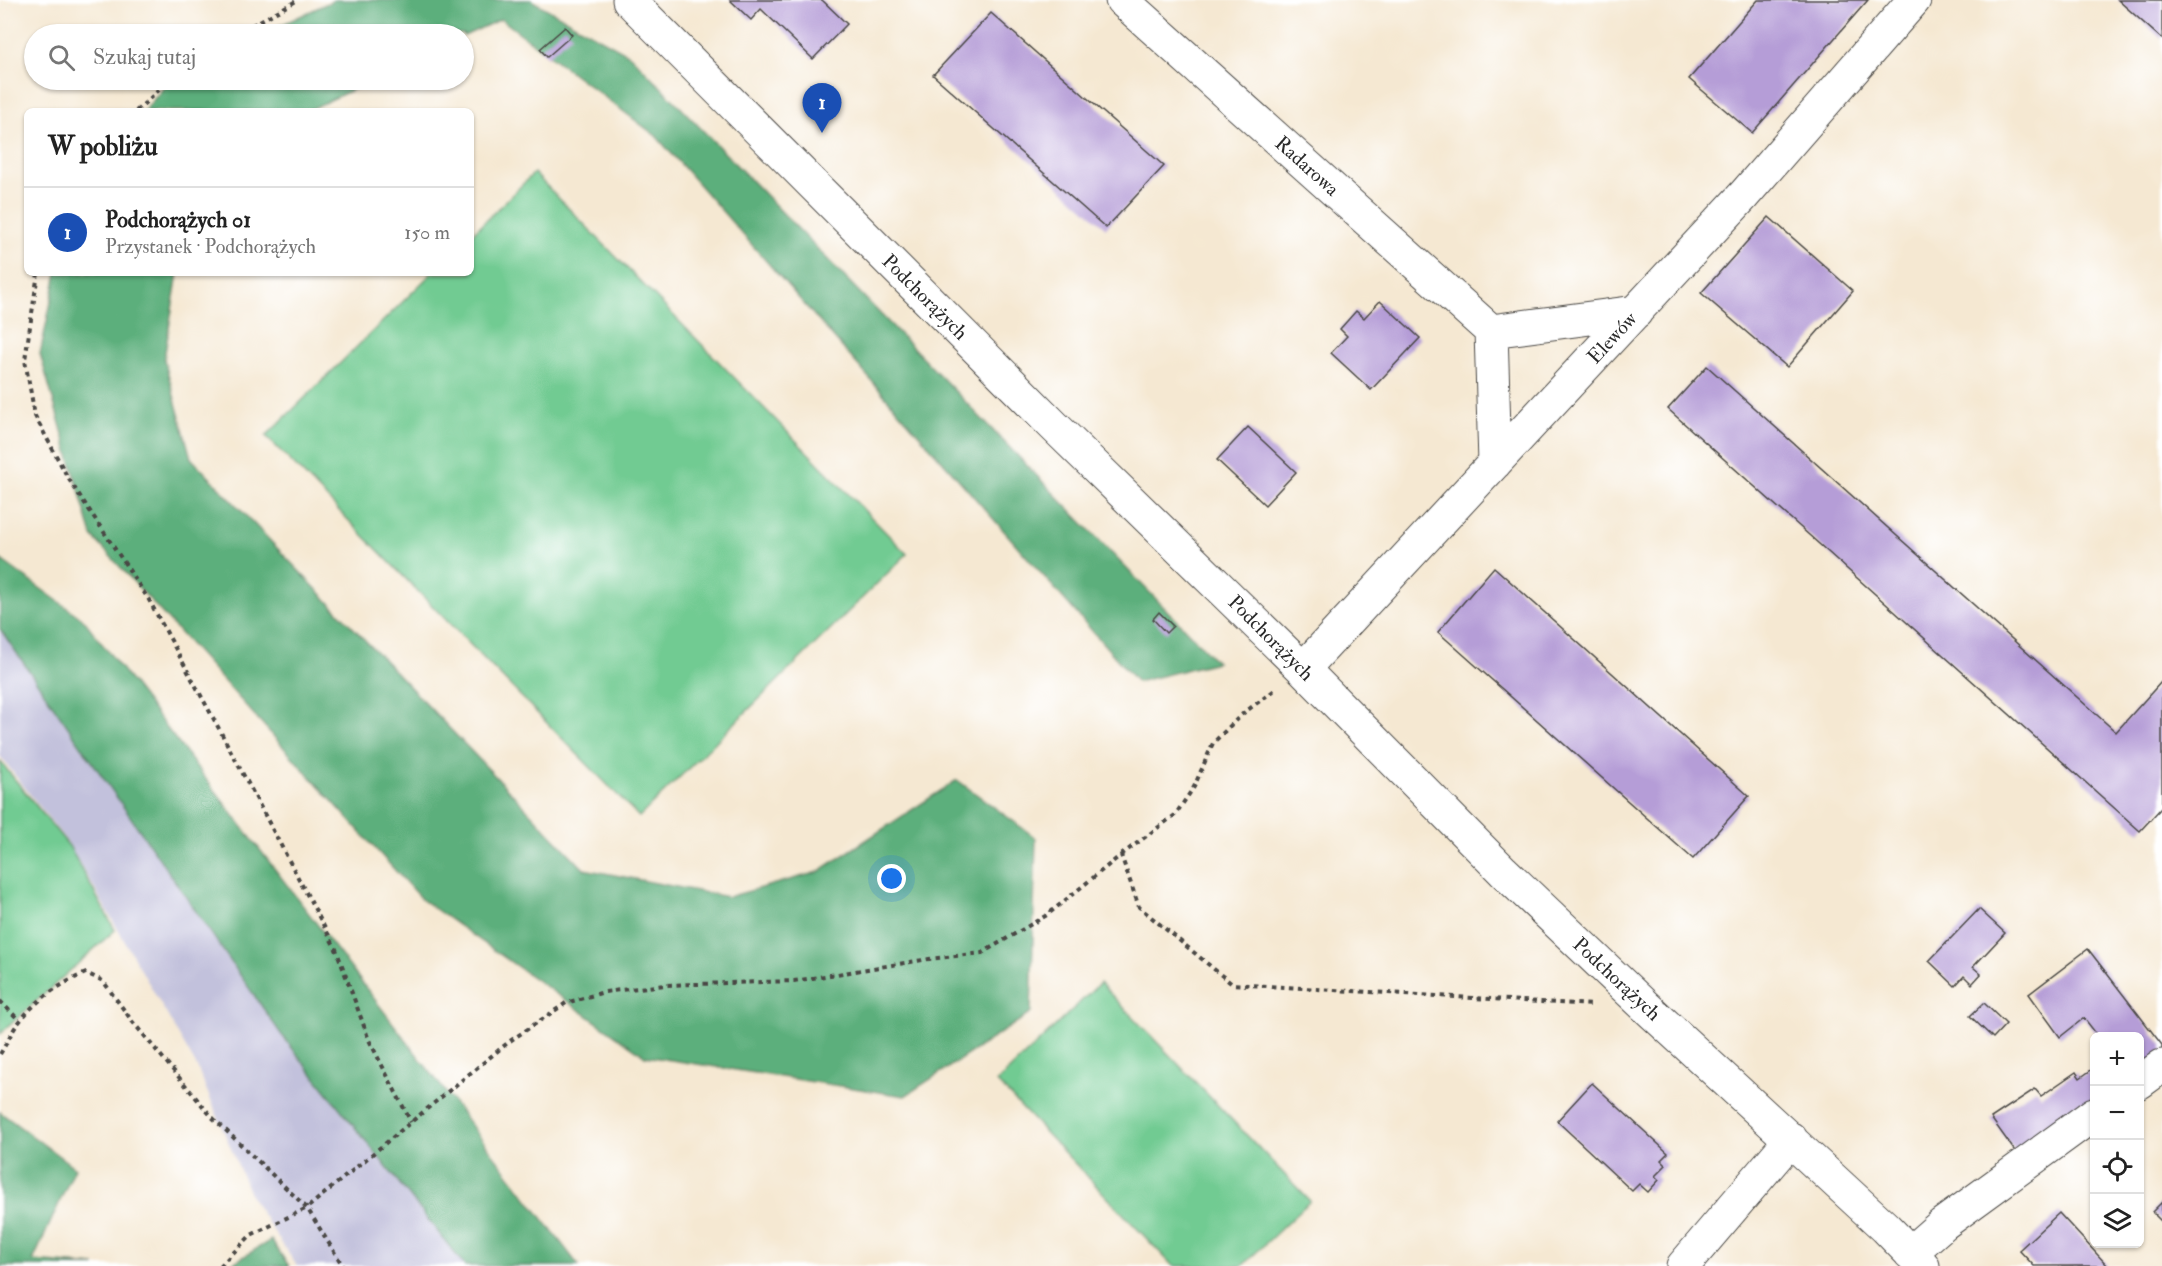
<!DOCTYPE html>
<html lang="pl">
<meta charset="utf-8">
<style>
body{margin:0;font-family:"IM FELL Double Pica",serif;background:#f6f6f6;color:#222}
.controls{position:absolute;right:18px;bottom:18px;display:grid;overflow:hidden;border-radius:9px;box-shadow:0 2px 4px #0004}
.controls button{width:54px;height:54px;display:grid;place-items:center;padding:0;border:0;border-bottom:2px solid #e0e0e0;background:#fff;color:#222;font:30px sans-serif}
.you{position:absolute;left:892px;top:879px;width:21px;height:21px;margin:-15px;border:4px solid #fff;border-radius:50%;background:#1a73e8;box-shadow:0 0 0 9px #1a73e833}
.badge{display:grid;place-items:center;width:39px;height:39px;border-radius:50%;background:#1a73e8;color:#fff;font-size:20px;font-weight:700}
.pin{position:absolute;translate:-50% -50px;filter:drop-shadow(0 2px 3px #0008)}
.pin::after{content:'';position:absolute;top:32px;width:21px;height:18px;background:inherit;clip-path:polygon(0 0,100% 0,50% 100%)}
.list{margin:0;padding:0;list-style:none}
h2{display:flex;justify-content:space-between;align-items:center;height:78px;margin:0;padding:0 24px;font-size:26px}
h2 small{font-size:20px;font-weight:400;color:#767676}
.list li{display:grid;grid-template-columns:39px 1fr auto;gap:18px;align-items:center;box-sizing:border-box;height:90px;padding:0 24px;border-top:2px solid #e0e0e0}
.list b{display:block;font-size:22px;white-space:nowrap}
.list p{margin:0;font-size:20px;white-space:nowrap;color:#767676}
.list em{font-size:20px;font-style:normal;color:#767676}
.icon{flex:none;width:33px;height:33px;fill:none;stroke:currentColor;stroke-width:2;stroke-linecap:round;stroke-linejoin:round}
.map{position:relative;flex:none;width:2162px;height:1266px;overflow:hidden}
.search{position:absolute;background:#fff;box-shadow:0 2px 4px #0004;left:24px;top:24px;width:450px;height:66px;display:flex;align-items:center;gap:15px;box-sizing:border-box;padding:0 21px;border-radius:33px;color:#767676;font-size:22px}
.panel{position:absolute;background:#fff;box-shadow:0 2px 4px #0004;left:24px;top:108px;width:450px;height:168px;border-radius:9px}
.map>svg:first-child{display:block}
</style>
<div class="map">
<svg width="2162" height="1266" viewBox="0 0 2162 1266">
<rect width="100%" height="100%" fill="#fff"/>
<filter id="ink" filterUnits="userSpaceOnUse"><feTurbulence type="fractalNoise" baseFrequency=".0167" numOctaves="2"/><feDisplacementMap in="SourceGraphic" scale="12" xChannelSelector="R" yChannelSelector="G"/><feConvolveMatrix kernelMatrix="1 2 1 2 8 2 1 2 1" color-interpolation-filters="sRGB"/></filter>
<filter id="wash" filterUnits="userSpaceOnUse"><feTurbulence type="fractalNoise" baseFrequency=".008" numOctaves="4" result="noise"/><feDisplacementMap in="SourceGraphic" scale="24" xChannelSelector="R" yChannelSelector="G"/><feGaussianBlur stdDeviation="1.35" result="paint"/><feColorMatrix in="noise" values="0 0 0 0 0 0 0 0 0 0 0 0 0 0 0 0 0 1.4 0 .05"/><feComposite in="paint" operator="in"/></filter>
<g filter="url(#wash)">
<rect width="100%" height="100%" fill="#f5e8d2"/>
<!-- industrial -->
<path fill="#c2c1dc" d="M0,629L281,1034L507,1266H297L252,1199L197,1067L68,843L0,756Z"/>
<!-- green -->
<path fill="#71cb92" stroke="#4e7b5e" stroke-width="1.5" d="M534,173L907,554L639,817L266,436L432,273H471V235Z
M0,761L69,846L115,930L0,1034Z
M1100,983L1310,1201L1242,1266H1173L997,1082Z"/>
<!-- forest -->
<path fill="#5caf7c" stroke="#446d54" stroke-width="1.5" d="M334,0H531L630,55L1217,662L1137,682L656,136L501,19L464,36V34H262Z
M170,80H373L307,111H144Z
M57,273H178L164,359L191,458L584,869L728,897L818,872L957,780L1036,838L1031,1013L905,1096L645,1056L421,899L92,536L40,354Z
M0,559L84,620L579,1266H465L281,1034L0,629Z
M0,1112L75,1168L33,1261L96,1266H0Z
M271,1240L289,1266H228Z"/>
<g id="blocks">
<!-- building -->
<path fill="#b59dd7" d="M730,0H822L847,24L813,59L761,9L751,20Z
M1758,0H1868L1752,133L1689,79Z
M2118,0H2162V39Z
M991,13L1164,166L1106,228L933,75Z
M565,27L572,35L547,57L540,49Z
M1769,217L1853,291L1787,367L1701,293Z
M1380,301L1420,338L1371,390L1331,353L1347,336L1340,329L1356,311L1364,318Z
M1707,366L2116,732L2162,681V807L2140,831L1668,409Z
M1248,427L1296,472L1265,505L1217,460Z
M1494,567L1749,796L1693,859L1438,632Z
M1159,612L1173,626L1166,633L1153,619Z
M1979,909L2005,933L1973,967L1981,974L1972,984L1964,976L1955,986L1929,961Z
M2088,949L2162,1045V1054L2140,1071V1036H2098L2084,1018L2060,1037L2029,994Z
M1984,1003L2006,1024L1993,1038L1970,1016Z
M2094,1068V1106L2019,1157L1991,1118L2035,1089L2041,1096L2076,1072L2080,1078Z
M1592,1083L1668,1153L1661,1160L1666,1165L1655,1176L1659,1180L1648,1192L1639,1184L1632,1191L1557,1121Z
M2162,1202V1222L2152,1212Z
M2059,1213L2107,1265L2106,1266H2034L2019,1250Z"/>
</g>
</g>
<g filter="url(#ink)">
<use href="#blocks" fill-opacity="0" stroke="#494744" stroke-width="1.5"/>
<g fill="none" stroke-linecap="round" stroke-linejoin="round">
<defs>
<path id="minor" d="M629,0L1054,426L1303,669L1503,871L1644,1005L1886,1228L1923,1266
M1122,0L1491,331L1636,312
M1491,331L1495,463
M1303,669L1744,195L1914,0
M2140,1082L2162,1066
M1910,1253L1943,1224L2094,1114
M1683,1266L1791,1139"/>
</defs>
<!-- minor casing -->
<use href="#minor" stroke="#494744" stroke-width="35"/>
<!-- path -->
<path stroke="#494744" stroke-width="4" stroke-dasharray="4.5 4.5" stroke-linecap="butt" d="M236,34L298,0
M136,111L170,80
M38,273L25,360L35,416L68,478L149,600L217,725L336,949L369,1040L411,1122
M1121,855L1175,815L1194,787L1213,743L1241,715L1276,689
M0,1001L20,1021
M0,1054C7,1043 12,1030 20,1021C37,999 61,983 86,973L103,981L132,1021L212,1117L307,1208L343,1266
M220,1266L251,1235L307,1208L468,1075L510,1041L566,1003L604,992L665,985L794,981L929,959L982,953L1047,915L1121,855L1139,907L1232,984L1593,1005"/>
<!-- minor -->
<use href="#minor" stroke="#fff" stroke-width="33"/>
</g>
</g>
<g text-anchor="middle" dominant-baseline="central" stroke-width="5" stroke-linejoin="round" paint-order="stroke">
<!-- street labels -->
<g font-size="20" fill="#2b2b2b" stroke="#fff">
<text transform="translate(1307 166) rotate(42)">Radarowa</text>
<text transform="translate(925 297) rotate(45)">Podchorążych</text>
<text transform="translate(1612 338) rotate(-47)">Elewów</text>
<text transform="translate(1271 638) rotate(45)">Podchorążych</text>
<text transform="translate(1617 979) rotate(43)">Podchorążych</text>
</g>
</g>
</svg>
<div class="controls">
<button>+</button>
<button>−</button>
<button><svg class="icon" aria-label="locate" viewBox="0 0 24 24"><circle cx="12" cy="12" r="6"/><path d="M12 2v4M12 18v4M2 12h4M18 12h4"/></svg></button>
<button><svg class="icon" aria-label="layers" viewBox="0 0 24 24"><path d="M12 4l9 5-9 5-9-5zM3 14l9 5 9-5"/></svg></button>
</div>
<div class="you"></div>
<div class="pin badge" style="left:822px;top:133px;background:#1a4fb4">1</div>
<div class="search"><svg class="icon" aria-label="search" viewBox="0 0 24 24"><circle cx="10" cy="10" r="6"/><path d="M15 15l6 6"/></svg>Szukaj tutaj</div>
<section class="panel">
<h2>W pobliżu<small></small></h2>
<ul class="list">
<li><span class="badge" style="background:#1a4fb4">1</span><div><b>Podchorążych 01</b><p>Przystanek · Podchorążych</p></div><em>150 m</em></li>
</ul>
</section>
</div>
